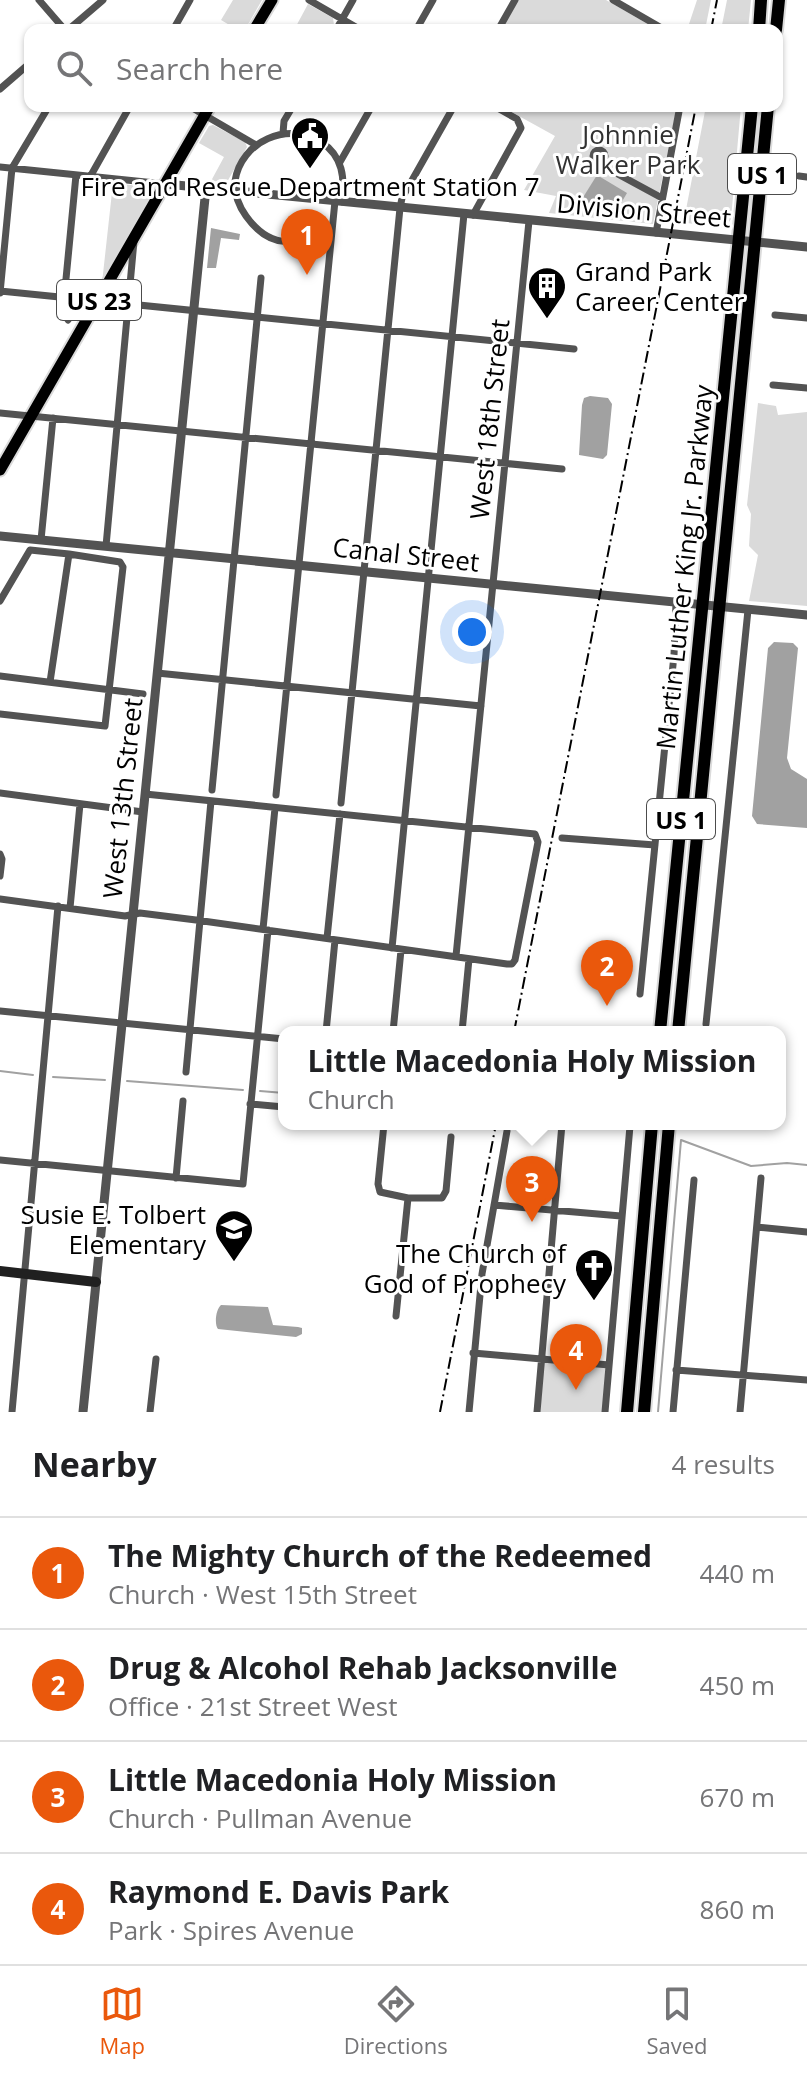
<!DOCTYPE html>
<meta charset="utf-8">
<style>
body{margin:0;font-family:"Open Sans",sans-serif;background:#f2f2f2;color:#202124}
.you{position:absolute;left:472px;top:632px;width:28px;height:28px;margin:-20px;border:6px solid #fff;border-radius:50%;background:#1a73e8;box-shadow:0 0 0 12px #1a73e833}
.badge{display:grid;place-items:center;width:52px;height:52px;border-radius:50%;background:#ea580c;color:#fff;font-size:26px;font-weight:700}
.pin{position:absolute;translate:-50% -66px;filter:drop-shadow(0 2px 4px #0008)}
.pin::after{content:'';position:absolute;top:42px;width:28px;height:24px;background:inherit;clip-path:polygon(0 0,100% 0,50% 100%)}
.popup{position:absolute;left:278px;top:1026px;width:508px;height:104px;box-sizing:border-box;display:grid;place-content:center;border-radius:16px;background:#fff;filter:drop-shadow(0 2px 6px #0005);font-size:26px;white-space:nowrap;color:#757577}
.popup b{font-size:30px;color:#202124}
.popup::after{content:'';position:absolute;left:50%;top:100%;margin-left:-16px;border:16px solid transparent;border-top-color:#fff}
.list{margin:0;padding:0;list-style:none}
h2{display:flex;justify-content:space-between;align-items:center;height:104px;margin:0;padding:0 32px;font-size:34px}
h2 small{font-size:26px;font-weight:400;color:#757577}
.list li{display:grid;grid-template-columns:52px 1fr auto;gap:24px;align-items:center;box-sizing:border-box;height:112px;padding:0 32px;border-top:2px solid #e0e0e0}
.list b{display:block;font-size:30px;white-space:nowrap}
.list p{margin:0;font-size:26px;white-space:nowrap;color:#757577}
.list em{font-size:26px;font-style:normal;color:#757577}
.icon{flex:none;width:44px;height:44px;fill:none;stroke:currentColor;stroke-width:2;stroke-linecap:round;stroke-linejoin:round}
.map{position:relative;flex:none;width:807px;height:1412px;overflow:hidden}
.search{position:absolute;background:#fff;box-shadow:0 2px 6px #0004;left:24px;right:24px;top:24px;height:88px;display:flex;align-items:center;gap:20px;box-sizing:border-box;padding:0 28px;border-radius:16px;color:#757577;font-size:30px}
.sheet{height:552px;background:#fff}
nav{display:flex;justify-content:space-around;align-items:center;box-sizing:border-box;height:112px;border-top:2px solid #e0e0e0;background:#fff;font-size:22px;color:#757577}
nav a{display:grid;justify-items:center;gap:4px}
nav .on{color:#ea580c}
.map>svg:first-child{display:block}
</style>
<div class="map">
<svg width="807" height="1412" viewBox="0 0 807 1412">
<rect width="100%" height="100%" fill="#fff"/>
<!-- green -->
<path fill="#dadada" d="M233,0H262L245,30H238L221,20Z
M518,0H606L658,30H501Z
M697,0H711L705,30H687Z
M727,0H751L748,30H721Z
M308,4L333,18L334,25L331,30H294Z
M501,106H677L653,224L549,213L556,196L524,190L555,136Z
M706,106H741L731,219L725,228L687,223L684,220Z
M213,125L245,142L247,147L227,182L211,181L224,157L199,143L209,126Z
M113,183L149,187L153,196L102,283Z
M758,403L776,406L778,415L807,412V606L749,601L758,555L749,546L751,514L747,505Z
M544,1361L612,1367L607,1412H540Z"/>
<!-- water -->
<path fill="#a1a1a1" d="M597,175L627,193L613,217L582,199Z
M211,228L240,234L239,240L221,238L216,268H207Z
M590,396L608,398L612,404L607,455L603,459L579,455L582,405L584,398Z
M774,642L793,643L798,648L787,758L791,769L807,779V828L757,824L752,816L768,648Z
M221,1305L268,1307L273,1325L298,1327L302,1328V1334L296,1337L218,1329C214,1324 216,1309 221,1305Z"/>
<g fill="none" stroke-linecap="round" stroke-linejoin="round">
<!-- stream -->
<path stroke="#a1a1a1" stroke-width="2" d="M0,1071L33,1075
M53,1077L105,1080
M127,1081L243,1090
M260,1091L284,1093
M681,1140L751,1166L787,1163L807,1165
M658,1412L681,1140"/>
<defs>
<path id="primary" d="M254,30L272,0
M0,470L210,106"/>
<path id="trunk" d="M759,30L761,0
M776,30L779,0
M660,1032L752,106
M678,1032L768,106
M627,1412L652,1124
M644,1412L669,1124"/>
</defs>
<!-- primary casing -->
<use href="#primary" stroke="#dbdbdb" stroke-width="15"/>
<!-- trunk casing -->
<use href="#trunk" stroke="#dbdbdb" stroke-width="16"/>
<!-- minor -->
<path stroke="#535353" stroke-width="7" d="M39,0L65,30
M309,0L361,30
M613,0L665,30
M68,30L103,0
M173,30L190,0
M336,30L353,0
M416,30L433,0
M498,30L515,0
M0,89L30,63
M189,106L256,145
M283,133L284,121L293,106
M593 156a6 6 0 1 1 12 0a6 6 0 1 1-12 0Z
M340,162L372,106
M601,162L603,166L662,198
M0,167L165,184
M799,176L807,177
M90,177L130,106
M473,215L521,128L517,119L494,106
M332,226C299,246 271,251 246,216C239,206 234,194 235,181C241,141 288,121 321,142C343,156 345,178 342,202
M656,233L680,106
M0,291L574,349
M0,293L12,168L49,106
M775,315L807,318
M68,320L63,310L76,175
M773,385L807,388
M0,413L562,469
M41,540L53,418
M106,546L134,241
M0,601L30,550L69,554
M157,673L481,706
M0,676L143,694
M0,714L105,726L123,567L120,562L69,554L50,682
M212,790L261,278
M0,793L143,812
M276,795L335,201
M341,803L400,208L402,198L454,106
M562,838L655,845
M0,854L2,859L0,876
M0,899L125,916L140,913L196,920L507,964H512L515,960L538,842L535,834L145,794
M70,908L80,804
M263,929L275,808
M327,938L340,814
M392,948L464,214
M456,956L529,221
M640,994L674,655L676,603
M0,1011L284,1039
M706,1024L748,610
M326,1032L335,940
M393,1032L401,950
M462,1032L469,959
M186,1072L211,801
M250,1104L284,1107
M384,1124L378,1184L380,1192L408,1198H442L446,1191L451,1137
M0,1160L243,1184L268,930
M176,1178L183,1101
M494,1205L621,1216
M757,1227L807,1232
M396,1316L408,1198
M473,1353L609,1365
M676,1370L807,1380
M12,1412L58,906
M150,1412L156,1359
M469,1412L482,1274L507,1131
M537,1412L562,1124
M605,1412L630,1126
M673,1412L694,1180
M740,1412L761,1178"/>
<!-- tertiary -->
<path stroke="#535353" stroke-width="9" d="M166,184L807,247
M0,536L807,615
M83,1412L206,188"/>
<!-- secondary -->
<path stroke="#202020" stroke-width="10" d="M0,1271L96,1282"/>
<!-- primary -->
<use href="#primary" stroke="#000" stroke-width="11"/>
<!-- trunk -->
<use href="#trunk" stroke="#000" stroke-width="12"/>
<!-- rail -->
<path stroke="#000" stroke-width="2" stroke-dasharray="12 4 2 4" stroke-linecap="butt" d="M711,30L717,0
M514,1032L696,106
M440,1412L496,1124"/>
</g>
<!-- icons -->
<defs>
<symbol id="civic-pin" viewBox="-11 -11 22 30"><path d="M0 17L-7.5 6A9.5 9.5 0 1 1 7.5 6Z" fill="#000" stroke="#fff"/><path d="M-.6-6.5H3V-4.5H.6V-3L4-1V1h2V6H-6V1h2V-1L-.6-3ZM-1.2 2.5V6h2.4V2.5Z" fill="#fff"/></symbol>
<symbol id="building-pin" viewBox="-11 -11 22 30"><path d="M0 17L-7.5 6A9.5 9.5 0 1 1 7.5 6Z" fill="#000" stroke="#fff"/><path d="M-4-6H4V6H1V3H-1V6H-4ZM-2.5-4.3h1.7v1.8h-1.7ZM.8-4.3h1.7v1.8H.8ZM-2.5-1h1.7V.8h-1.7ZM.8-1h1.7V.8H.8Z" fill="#fff"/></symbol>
<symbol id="school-pin" viewBox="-11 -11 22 30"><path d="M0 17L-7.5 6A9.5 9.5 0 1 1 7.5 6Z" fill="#000" stroke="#fff"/><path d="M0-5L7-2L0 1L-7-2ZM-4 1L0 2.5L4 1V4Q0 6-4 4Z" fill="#fff"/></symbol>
<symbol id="church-pin" viewBox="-11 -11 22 30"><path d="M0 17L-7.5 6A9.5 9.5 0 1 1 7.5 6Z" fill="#000" stroke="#fff"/><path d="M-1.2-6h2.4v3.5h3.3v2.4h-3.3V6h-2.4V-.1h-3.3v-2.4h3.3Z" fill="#fff"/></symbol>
</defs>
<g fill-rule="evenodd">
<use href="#civic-pin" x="288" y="114" width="44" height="60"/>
<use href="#building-pin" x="525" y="264" width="44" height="60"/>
<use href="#school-pin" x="212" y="1207" width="44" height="60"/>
<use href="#church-pin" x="572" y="1246" width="44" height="60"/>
</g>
<g text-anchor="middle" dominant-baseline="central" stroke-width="6" stroke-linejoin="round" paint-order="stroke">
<!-- shield labels -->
<g fill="#fff" stroke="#4c4c4c" stroke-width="2">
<rect x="728" y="154" width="68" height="40" rx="6"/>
<rect x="57" y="280" width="84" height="40" rx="6"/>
<rect x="647" y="799" width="68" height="40" rx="6"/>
</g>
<g font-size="24" font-weight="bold" fill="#000">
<text x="762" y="174">US 1</text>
<text x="99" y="300">US 23</text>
<text x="681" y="819">US 1</text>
</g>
<!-- park labels -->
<g font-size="26" fill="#313131" stroke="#fff">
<text x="628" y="134">Johnnie<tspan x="628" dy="30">Walker Park</tspan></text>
</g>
<!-- poi labels -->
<g font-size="26" fill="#000" stroke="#fff" text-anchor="end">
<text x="310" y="186" text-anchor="middle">Fire and Rescue Department Station 7</text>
<text x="575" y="271" text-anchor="start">Grand Park<tspan x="575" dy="30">Career Center</tspan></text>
<text x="206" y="1214">Susie E. Tolbert<tspan x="206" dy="30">Elementary</tspan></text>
<text x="566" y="1253">The Church of<tspan x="566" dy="30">God of Prophecy</tspan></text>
</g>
<!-- street labels -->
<g font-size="26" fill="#000" stroke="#fff">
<text transform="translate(644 210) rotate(5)">Division Street</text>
<text transform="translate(489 419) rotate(-84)">West 18th Street</text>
<text transform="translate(406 554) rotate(6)">Canal Street</text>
<text transform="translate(684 567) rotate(-84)">Martin Luther King Jr. Parkway</text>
<text transform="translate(122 798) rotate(-84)">West 13th Street</text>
</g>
</g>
</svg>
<div class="you"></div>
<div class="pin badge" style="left:307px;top:275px">1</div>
<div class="pin badge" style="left:607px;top:1006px">2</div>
<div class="pin badge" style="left:532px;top:1222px">3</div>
<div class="popup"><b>Little Macedonia Holy Mission</b>Church</div>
<div class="pin badge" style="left:576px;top:1390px">4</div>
<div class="search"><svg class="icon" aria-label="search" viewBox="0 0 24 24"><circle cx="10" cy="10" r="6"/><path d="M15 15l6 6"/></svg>Search here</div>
</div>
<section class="sheet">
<h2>Nearby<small>4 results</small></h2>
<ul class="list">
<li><span class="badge">1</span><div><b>The Mighty Church of the Redeemed</b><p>Church · West 15th Street</p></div><em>440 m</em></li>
<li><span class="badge">2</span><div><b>Drug &amp; Alcohol Rehab Jacksonville</b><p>Office · 21st Street West</p></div><em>450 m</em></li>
<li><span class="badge">3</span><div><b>Little Macedonia Holy Mission</b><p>Church · Pullman Avenue</p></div><em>670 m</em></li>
<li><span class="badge">4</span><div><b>Raymond E. Davis Park</b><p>Park · Spires Avenue</p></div><em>860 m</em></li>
</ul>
</section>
<nav>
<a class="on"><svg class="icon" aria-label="map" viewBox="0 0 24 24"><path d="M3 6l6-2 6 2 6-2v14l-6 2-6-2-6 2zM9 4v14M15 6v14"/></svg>Map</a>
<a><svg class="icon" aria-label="directions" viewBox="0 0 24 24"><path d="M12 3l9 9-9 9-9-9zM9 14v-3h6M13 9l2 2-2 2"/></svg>Directions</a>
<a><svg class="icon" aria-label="saved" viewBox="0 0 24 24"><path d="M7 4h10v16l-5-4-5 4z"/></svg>Saved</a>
</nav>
